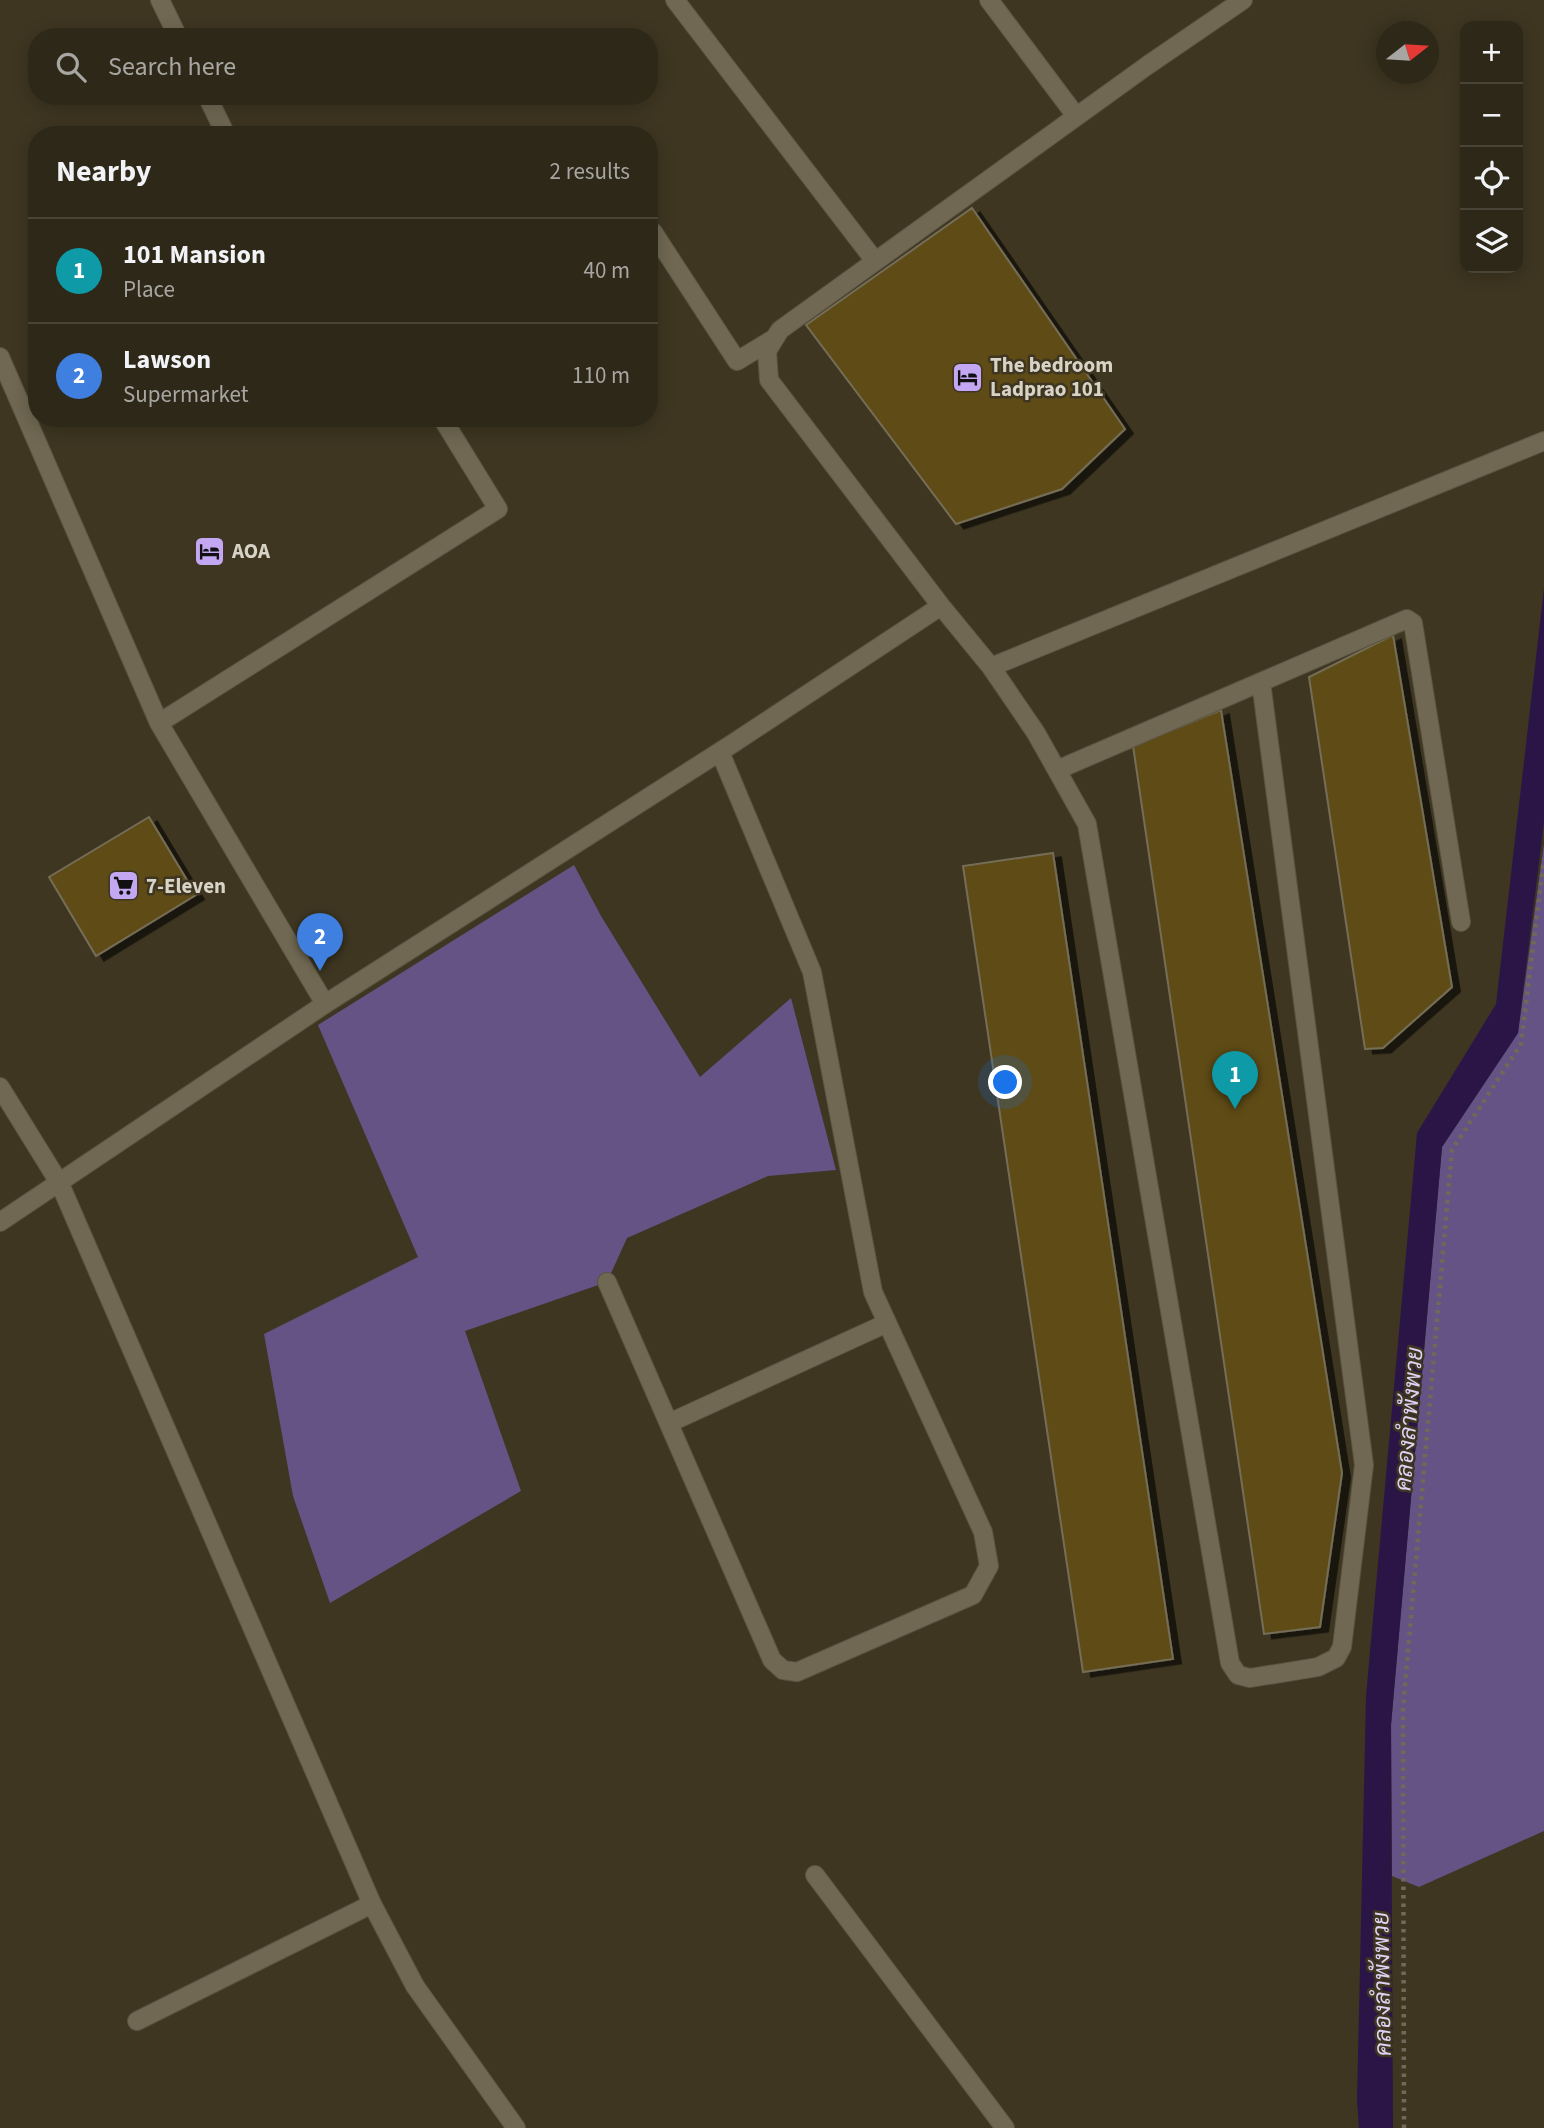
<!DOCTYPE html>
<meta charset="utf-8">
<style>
body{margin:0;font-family:"Source Sans 3",Sarabun,sans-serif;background:#363022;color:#f1f3f6}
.controls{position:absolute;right:21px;top:21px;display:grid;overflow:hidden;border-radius:14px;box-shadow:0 4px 18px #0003}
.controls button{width:63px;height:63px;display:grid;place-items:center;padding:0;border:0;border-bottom:2px solid #494438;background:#2e2819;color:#f1f3f6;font:35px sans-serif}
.compass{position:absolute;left:1376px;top:21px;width:63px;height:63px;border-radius:50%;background:#2e2819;box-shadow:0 4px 18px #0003;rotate:73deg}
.you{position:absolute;left:1006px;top:1083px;width:24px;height:24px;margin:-18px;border:5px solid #fff;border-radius:50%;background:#1a73e8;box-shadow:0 0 0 10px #1a73e833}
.badge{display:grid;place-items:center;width:46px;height:46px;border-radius:50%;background:#db2777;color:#fff;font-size:23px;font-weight:700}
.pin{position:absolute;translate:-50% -58px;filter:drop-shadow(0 2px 4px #0008)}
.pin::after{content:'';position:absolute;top:37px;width:24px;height:21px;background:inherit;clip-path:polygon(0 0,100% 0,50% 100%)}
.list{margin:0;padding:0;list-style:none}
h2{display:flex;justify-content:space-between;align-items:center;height:91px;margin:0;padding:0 28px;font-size:30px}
h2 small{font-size:23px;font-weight:400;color:#a7a6a2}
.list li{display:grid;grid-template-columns:46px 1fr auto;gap:21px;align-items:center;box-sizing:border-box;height:105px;padding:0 28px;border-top:2px solid #494438}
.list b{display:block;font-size:26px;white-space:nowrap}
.list p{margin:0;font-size:23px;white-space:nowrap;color:#a7a6a2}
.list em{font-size:23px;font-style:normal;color:#a7a6a2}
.icon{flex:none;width:38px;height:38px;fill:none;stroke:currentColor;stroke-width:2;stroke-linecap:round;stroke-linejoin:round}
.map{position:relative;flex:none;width:1544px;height:2128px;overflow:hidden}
.search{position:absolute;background:#2e2819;box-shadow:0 4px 18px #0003;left:28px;top:28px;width:630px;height:77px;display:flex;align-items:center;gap:18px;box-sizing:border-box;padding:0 24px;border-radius:28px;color:#a7a6a2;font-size:26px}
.panel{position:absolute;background:#2e2819;box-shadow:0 4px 18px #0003;left:28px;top:126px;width:630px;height:301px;border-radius:28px}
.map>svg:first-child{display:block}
</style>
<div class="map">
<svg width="1544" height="2128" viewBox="0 0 1544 2128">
<defs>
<filter id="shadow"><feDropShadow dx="8" dy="4.5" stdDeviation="0" flood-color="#0009"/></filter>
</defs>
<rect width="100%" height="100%" fill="#3e3621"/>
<!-- green -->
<path fill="#665385" d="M1544,844V1831L1419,1887L1392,1876L1391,1725L1442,1147L1518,1033Z
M574,865L601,916L700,1077L791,998L836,1170L768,1176L627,1238L607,1282L465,1331L521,1491L330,1603L293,1496L264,1334L418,1257L318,1025Z"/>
<!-- water -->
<path fill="#2b1547" d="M1544,588V822L1518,1033L1442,1147L1391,1725L1393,2128H1359L1357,2101L1366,1696L1417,1133L1496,1004Z"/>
<!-- building -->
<path fill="#5e4c19" stroke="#756d57" stroke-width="2" filter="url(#shadow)" d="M972,208L1125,429L1062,489L956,524L806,325Z
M1393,635L1452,987L1383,1048L1365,1049L1309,677Z
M1221,710L1342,1473L1320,1627L1264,1634L1133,746Z
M149,817L196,895L96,956L49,877Z
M1053,853L1173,1659L1083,1672L963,866Z"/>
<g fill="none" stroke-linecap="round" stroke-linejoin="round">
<defs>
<path id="minor" d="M160,0L178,37
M675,0L875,261
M989,0L1076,116
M1243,0L1148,65L780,330L767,351L769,380L941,606L991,667L1036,733L1087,824L1230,1663L1238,1675L1250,1678L1318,1667L1336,1658L1342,1647L1364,1465L1261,682
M207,96L226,135
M653,232L737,361L775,338
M0,357L159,723L325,1004
M991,667L1544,441
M159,723L498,509L442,418
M1057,770L1407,619L1413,623L1461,922
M0,1087L60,1184L372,1904L415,1986L516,2128
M0,1222L325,1004L732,744L941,606
M607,1282L772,1660L783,1670L797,1672L973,1595L989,1566L983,1532L873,1292L812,972L720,752
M669,1423L887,1323
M815,1875L1005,2128
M137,2021L372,1904"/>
</defs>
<!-- minor casing -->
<use href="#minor" stroke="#5a5442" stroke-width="20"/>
<!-- path -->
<path stroke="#706957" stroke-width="4.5" stroke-dasharray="3.5 5" stroke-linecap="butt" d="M1404,2128L1403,1708L1452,1150L1521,1044L1544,859"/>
<!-- minor -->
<use href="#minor" stroke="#706852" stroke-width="18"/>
</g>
<!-- icons -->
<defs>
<symbol id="hotel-square" viewBox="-11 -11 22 22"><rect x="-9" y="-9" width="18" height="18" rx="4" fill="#c3a7f2" stroke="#3e3621"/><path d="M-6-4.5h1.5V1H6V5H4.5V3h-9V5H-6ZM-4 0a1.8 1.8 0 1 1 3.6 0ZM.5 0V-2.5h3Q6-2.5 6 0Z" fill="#111"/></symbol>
<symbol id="supermarket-square" viewBox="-11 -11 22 22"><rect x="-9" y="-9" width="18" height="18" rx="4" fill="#c3a7f2" stroke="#3e3621"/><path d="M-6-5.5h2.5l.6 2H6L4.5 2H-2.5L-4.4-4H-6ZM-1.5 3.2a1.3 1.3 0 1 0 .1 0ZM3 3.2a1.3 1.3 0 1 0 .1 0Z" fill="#111"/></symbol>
</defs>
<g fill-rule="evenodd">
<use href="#hotel-square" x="950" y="360" width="35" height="35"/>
<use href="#hotel-square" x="192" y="534" width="35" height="35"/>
<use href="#supermarket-square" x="106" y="868" width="35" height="35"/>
</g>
<g text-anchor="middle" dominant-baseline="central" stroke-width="5" stroke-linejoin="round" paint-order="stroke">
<!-- poi labels -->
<g font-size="21" font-weight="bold" fill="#d8d3c7" stroke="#3e3621" text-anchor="start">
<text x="990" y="365">The bedroom<tspan x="990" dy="24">Ladprao 101</tspan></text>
<text x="232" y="551">AOA</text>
<text x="146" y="886">7-Eleven</text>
</g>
<!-- water labels -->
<g font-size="23" font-style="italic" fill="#ded3f5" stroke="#3e3621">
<text transform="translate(1409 1419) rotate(-85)">คลองลำพังพวย</text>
<text transform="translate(1382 1984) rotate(-91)">คลองลำพังพวย</text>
</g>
</g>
</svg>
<div class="controls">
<button>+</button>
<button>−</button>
<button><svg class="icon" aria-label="locate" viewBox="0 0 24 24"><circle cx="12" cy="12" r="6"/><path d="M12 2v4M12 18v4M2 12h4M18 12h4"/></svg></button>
<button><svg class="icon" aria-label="layers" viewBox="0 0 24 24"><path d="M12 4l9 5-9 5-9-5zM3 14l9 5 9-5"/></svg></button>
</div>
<svg class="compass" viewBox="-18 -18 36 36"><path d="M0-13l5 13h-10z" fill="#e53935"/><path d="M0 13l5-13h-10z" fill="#a7a6a2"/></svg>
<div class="you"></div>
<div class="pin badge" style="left:1235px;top:1109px;background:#0f9aa8">1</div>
<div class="pin badge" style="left:320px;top:971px;background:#3f7fe0">2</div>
<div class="search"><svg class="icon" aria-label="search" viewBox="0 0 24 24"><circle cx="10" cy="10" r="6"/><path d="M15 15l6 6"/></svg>Search here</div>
<section class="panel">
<h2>Nearby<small>2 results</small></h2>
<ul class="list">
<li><span class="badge" style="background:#0f9aa8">1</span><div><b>101 Mansion</b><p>Place</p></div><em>40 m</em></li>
<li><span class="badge" style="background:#3f7fe0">2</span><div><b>Lawson</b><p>Supermarket</p></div><em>110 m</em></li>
</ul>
</section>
</div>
